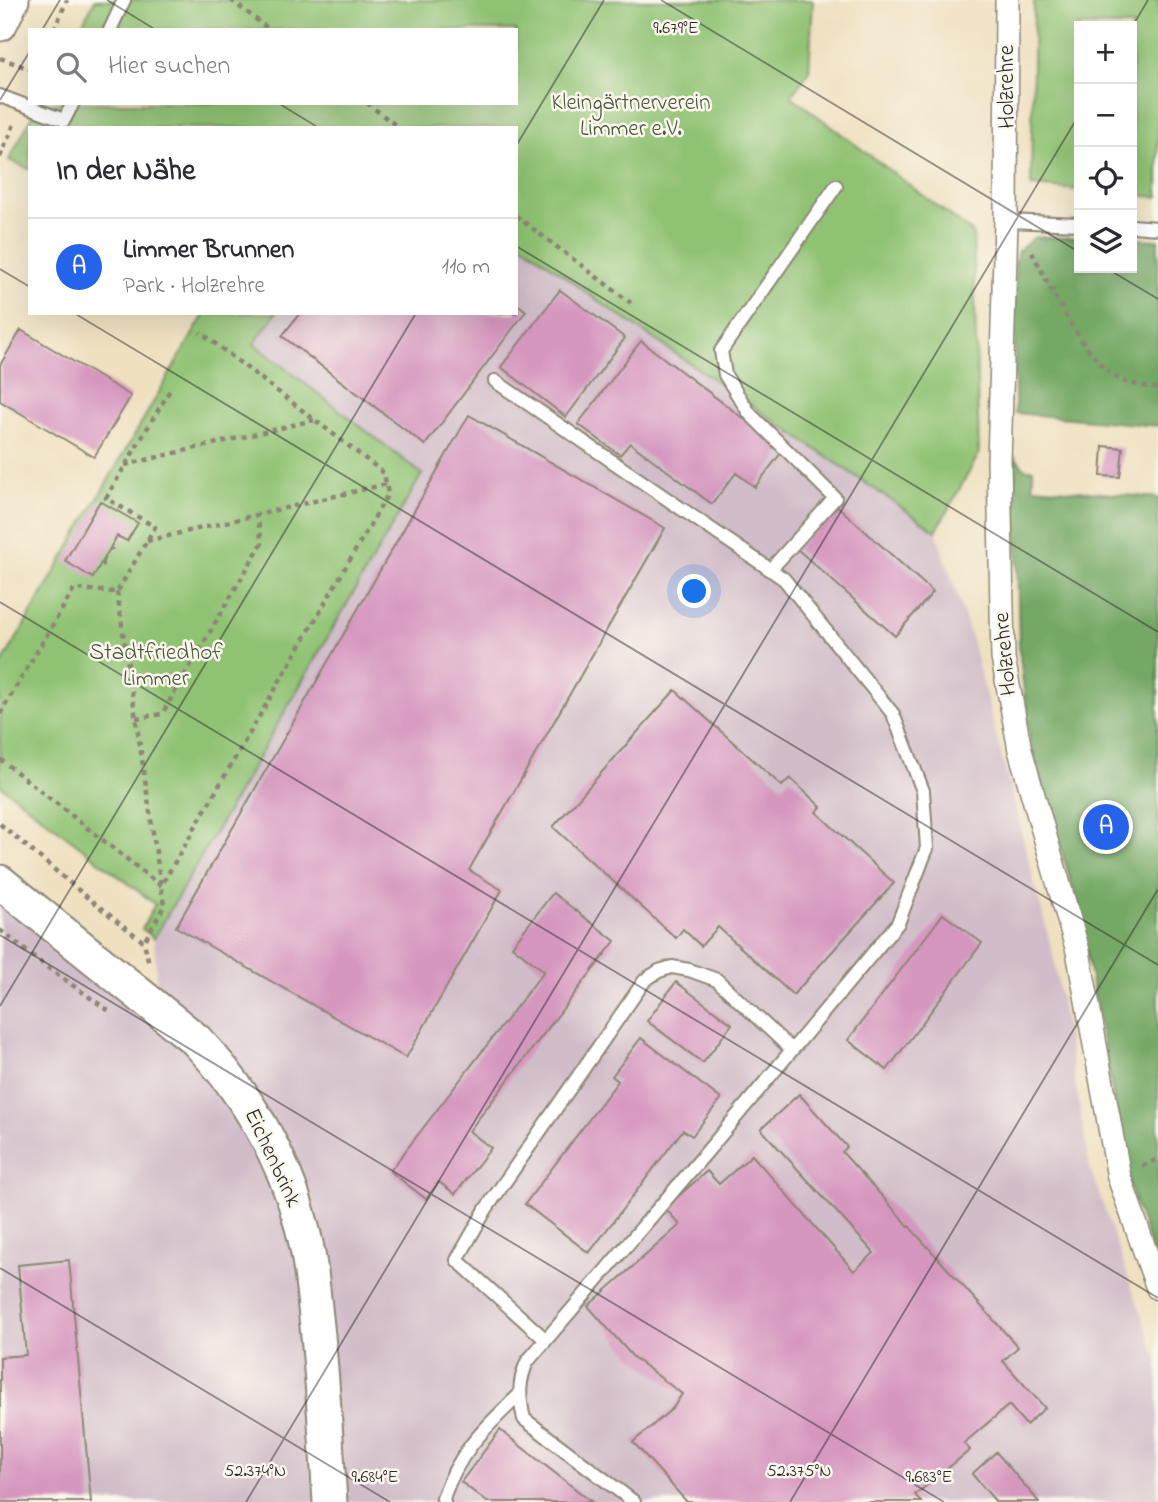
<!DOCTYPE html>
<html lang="de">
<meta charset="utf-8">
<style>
body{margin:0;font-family:"Indie Flower",sans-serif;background:#f7f7f7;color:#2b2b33}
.controls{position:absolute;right:21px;top:21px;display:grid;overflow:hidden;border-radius:0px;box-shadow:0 7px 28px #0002}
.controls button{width:63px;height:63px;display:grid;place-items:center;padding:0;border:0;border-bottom:2px solid #e1e1e2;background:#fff;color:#2b2b33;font:35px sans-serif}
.you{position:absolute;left:695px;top:592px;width:24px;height:24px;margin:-18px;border:5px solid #fff;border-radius:50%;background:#1a73e8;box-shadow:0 0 0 10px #1a73e833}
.badge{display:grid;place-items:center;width:46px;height:46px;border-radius:50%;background:#2563eb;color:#fff;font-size:23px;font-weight:700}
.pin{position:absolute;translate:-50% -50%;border:4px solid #fff;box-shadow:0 2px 7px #0006}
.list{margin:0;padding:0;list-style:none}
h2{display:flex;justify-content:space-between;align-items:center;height:91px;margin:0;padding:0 28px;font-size:30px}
h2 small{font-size:23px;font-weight:400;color:#7c7c81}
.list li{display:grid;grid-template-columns:46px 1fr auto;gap:21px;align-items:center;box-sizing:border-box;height:98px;padding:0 28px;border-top:2px solid #e1e1e2}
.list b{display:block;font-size:26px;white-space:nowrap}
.list p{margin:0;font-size:23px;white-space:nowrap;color:#7c7c81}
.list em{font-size:23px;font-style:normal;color:#7c7c81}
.icon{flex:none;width:38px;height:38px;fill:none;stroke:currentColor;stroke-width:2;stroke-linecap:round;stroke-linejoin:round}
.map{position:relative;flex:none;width:1158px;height:1502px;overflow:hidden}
.search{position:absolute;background:#fff;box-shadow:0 7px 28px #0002;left:28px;top:28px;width:490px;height:77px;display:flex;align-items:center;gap:18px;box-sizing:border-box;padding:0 24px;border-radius:0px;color:#7c7c81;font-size:26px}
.panel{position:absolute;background:#fff;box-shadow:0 7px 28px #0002;left:28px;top:126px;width:490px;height:189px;border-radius:0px}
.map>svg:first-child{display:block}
</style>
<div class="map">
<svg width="1158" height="1502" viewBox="0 0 1158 1502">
<rect width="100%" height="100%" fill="#fbf7ec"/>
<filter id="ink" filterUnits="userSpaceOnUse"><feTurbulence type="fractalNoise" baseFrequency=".0143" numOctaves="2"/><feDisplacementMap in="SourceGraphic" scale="14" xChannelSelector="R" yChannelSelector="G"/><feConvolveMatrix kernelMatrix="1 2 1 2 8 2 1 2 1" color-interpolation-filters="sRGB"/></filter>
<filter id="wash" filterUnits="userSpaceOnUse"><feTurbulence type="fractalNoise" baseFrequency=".00686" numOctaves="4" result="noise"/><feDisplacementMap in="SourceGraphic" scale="28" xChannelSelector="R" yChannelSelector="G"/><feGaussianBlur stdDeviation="1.57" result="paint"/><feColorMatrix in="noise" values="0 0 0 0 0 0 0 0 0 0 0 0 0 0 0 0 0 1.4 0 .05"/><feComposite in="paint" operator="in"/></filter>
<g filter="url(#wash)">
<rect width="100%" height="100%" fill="#efe0c0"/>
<!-- industrial -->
<path fill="#d1bdc9" d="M516,239L591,296L936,531L970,634L1053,954L1090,1168L1158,1363V1502H0V882L159,1008L154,938L422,474L254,344L276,313H516Z"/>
<!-- green -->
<path fill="#90c273" stroke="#5e764f" stroke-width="2" d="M95,0H813L809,72L791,96L973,233L979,454L936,531L591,296L516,239V128H30V170L9,160L39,103H516V30H79Z
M1034,0H1158V197L1132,195V26H1079V190L1031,186Z
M205,313H276L254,344L422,474L154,938L142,929L155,904L0,785V667Z"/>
<!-- forest -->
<path fill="#74a865" stroke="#506a48" stroke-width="2" d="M1035,237L1079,238V268H1132V239L1158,240V426L1015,413V262L1018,251Z
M1015,457L1025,469H1033V487L1158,498V1269L1130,1188L1077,903L1030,743L1019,648Z"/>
<g id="blocks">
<!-- building -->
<path fill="#d697bf" d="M560,290L625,338L566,417L501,367Z
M516,303L526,311L425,445L282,336L300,313H516Z
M21,330L131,396L94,457L0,401V365Z
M641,341L784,449L755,487L736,473L712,504L630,443L620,455L578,424Z
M469,415L665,528L469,870L502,890L406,1058L176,927Z
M1103,446L1123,448L1120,477L1101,476Z
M100,501L138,523L127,541L117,536L110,548L112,549L109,550L103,561V565L101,563L93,578L65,561Z
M836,505L933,592L895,636L797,549Z
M675,690L782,786L790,778L821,807L816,812L894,883L793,995L718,927L701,946L683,929L676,938L553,827Z
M553,893L615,941L469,1131L491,1148L455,1194L439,1182L426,1199L390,1171L544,971L512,946Z
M943,914L982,943L887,1070L848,1040Z
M676,982L732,1024L703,1063L647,1021Z
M641,1038L721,1099L692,1136L683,1130L589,1253L525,1204L618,1081L612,1076Z
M799,1094L847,1147L842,1152L1018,1347L1003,1361L1045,1408L1026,1425L1009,1405L964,1443L970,1450L915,1495L921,1502H687L633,1442L673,1408L682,1394L633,1357L588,1306L680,1225L665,1208L707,1171L719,1184L752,1155L854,1271L874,1253L761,1129Z
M69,1260L91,1502H0V1357L26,1355L18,1265Z
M500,1430L592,1502H487L461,1482Z
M996,1452L1039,1502H996L972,1474Z"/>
</g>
</g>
<g filter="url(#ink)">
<use href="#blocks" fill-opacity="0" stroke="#8d8676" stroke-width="2"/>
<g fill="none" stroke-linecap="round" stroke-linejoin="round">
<defs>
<path id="service" d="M110,30L124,0
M0,96L64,120L73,103
M1006,221L1079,224
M1132,226L1158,228
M495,381L784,579L893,714L923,791L927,848L898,923L705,1154L527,1362C518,1383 519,1397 524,1419L634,1502
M770,570L835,498L750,414L725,375L721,351L836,186
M546,1340L457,1260L486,1209L645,980L659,971L672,967L689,970L717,980L792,1050
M444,1502L443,1498C460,1450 483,1430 519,1395"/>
<path id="minor" d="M1007,0L1006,221L999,462L1003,658L1020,750L1078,951L1119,1177L1158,1288"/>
<path id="secondary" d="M0,24L12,0
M0,882L196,1040C246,1092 284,1157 302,1227C310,1256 313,1287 316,1317C323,1378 326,1440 330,1502"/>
</defs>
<!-- service casing -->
<use href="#service" stroke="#8d8676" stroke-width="16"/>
<!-- minor casing -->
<use href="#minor" stroke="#8d8676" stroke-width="26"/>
<!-- secondary casing -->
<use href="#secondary" stroke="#8d8676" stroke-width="37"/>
<!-- path -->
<path stroke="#8d8676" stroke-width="4.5" stroke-dasharray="5 5" stroke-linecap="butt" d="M231,0L270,30
M54,30L67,0
M0,58L30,69
M367,103L399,128
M0,157L15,122
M516,216L631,303
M1032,252C1050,287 1086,363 1121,380C1133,385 1146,387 1158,388
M125,465L314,420
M147,541L386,484
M117,592L164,906L144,942
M0,714L74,589L117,592L155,527L106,498L170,390
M136,718L162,714L262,543L257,515
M0,759L161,886L388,494L384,473L200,332
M0,824L88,898L144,942L149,964
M0,930L44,965L112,1013
M1142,1166L1158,1159"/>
<!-- service -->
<use href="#service" stroke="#fff" stroke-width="12"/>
<!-- minor -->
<use href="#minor" stroke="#fff" stroke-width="23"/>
<!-- secondary -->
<use href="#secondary" stroke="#fff" stroke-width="33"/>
</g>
</g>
<!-- ticks -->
<path fill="none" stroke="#2b2b2b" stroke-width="2" stroke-opacity="0.45" d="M107,0L156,30M661,0L1079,252M1132,27L1148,0M42,30L60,0M0,100L30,51M278,103L319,128M516,146L604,0M516,246L1158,632M1106,268L1158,299M0,269L30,287M74,313L1158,965M0,602L1158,1298M0,935L944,1502M0,1006L416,313M0,1268L390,1502M246,1502L1079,115M790,1502L1158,889"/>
<g text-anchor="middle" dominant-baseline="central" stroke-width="5" stroke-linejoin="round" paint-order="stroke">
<!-- street labels -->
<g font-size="23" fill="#2b2b2b" stroke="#fbf7ec">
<text transform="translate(1007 87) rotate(-90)">Holzrehre</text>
<text transform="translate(1006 654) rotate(-95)">Holzrehre</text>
<text transform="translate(272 1158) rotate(65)">Eichenbrink</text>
</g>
<!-- park labels -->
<g font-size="23" fill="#495841" stroke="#fbf7ec">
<text x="631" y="103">Kleingärtnerverein<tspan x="631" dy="26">Limmer e.V.</tspan></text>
<text x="156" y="653">Stadtfriedhof<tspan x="156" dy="26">Limmer</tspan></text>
</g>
</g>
<g font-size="18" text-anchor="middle" fill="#2b2b2b" stroke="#fbf7ec" stroke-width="5" stroke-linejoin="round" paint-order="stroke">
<text x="676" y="33">9.679°E</text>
<text x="255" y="1476">52.374°N</text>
<text x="799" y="1476">52.375°N</text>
<text x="375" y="1482">9.684°E</text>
<text x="929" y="1482">9.683°E</text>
</g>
</svg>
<div class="controls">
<button>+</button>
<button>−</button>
<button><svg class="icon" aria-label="locate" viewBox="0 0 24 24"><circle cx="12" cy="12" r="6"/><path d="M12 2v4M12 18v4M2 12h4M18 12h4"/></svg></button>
<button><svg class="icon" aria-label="layers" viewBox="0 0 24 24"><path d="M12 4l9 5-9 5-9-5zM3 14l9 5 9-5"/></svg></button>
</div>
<div class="you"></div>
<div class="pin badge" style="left:1106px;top:827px">A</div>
<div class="search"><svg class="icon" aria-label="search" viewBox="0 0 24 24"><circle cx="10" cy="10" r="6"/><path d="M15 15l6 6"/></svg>Hier suchen</div>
<section class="panel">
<h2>In der Nähe<small></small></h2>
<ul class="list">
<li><span class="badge">A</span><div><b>Limmer Brunnen</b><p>Park · Holzrehre</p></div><em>110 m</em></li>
</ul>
</section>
</div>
